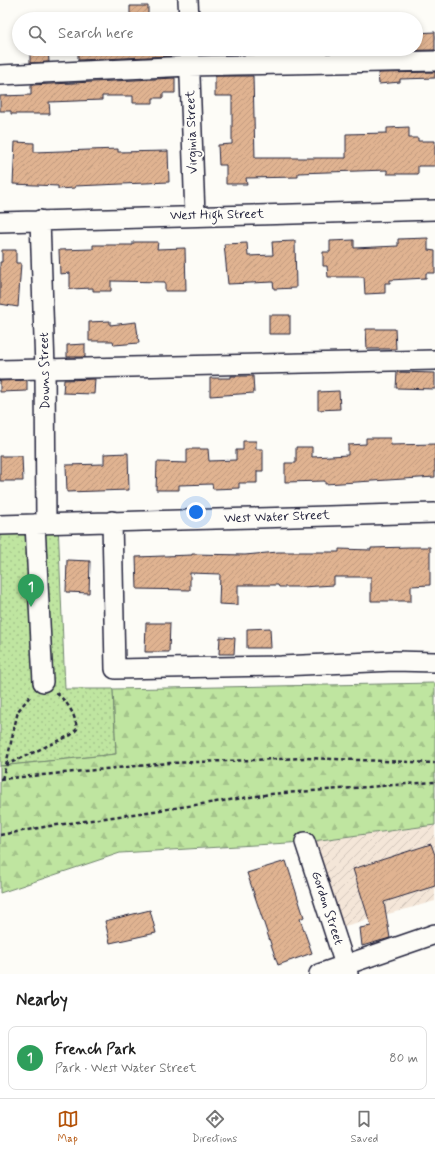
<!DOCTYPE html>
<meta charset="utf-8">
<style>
body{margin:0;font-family:Mynerve,sans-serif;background:#f6f6f6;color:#222}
.you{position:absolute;left:196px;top:512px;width:14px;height:14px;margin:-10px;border:3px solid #fff;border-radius:50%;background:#1a73e8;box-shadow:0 0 0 6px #1a73e833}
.badge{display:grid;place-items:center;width:26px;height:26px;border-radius:50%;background:#b45309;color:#fff;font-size:13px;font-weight:700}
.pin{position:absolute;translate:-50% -33px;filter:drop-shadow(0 1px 2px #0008)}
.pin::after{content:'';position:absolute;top:21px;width:14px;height:12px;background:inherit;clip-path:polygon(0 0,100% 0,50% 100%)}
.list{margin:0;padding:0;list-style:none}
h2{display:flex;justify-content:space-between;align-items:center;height:52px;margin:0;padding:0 16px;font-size:17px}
h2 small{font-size:13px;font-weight:400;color:#767676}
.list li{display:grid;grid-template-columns:26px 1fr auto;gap:12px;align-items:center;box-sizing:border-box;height:64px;margin:0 8px 8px;padding:0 8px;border:1px solid #e0e0e0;border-radius:8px}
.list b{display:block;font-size:15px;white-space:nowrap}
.list p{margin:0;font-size:13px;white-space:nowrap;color:#767676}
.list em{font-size:13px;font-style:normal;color:#767676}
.icon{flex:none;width:22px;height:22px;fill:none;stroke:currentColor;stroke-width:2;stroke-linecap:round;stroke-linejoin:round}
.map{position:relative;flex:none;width:435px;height:974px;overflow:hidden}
.search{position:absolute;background:#fff;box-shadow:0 2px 6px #0003;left:12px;right:12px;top:12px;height:44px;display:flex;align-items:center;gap:10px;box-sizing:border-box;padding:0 14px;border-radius:22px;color:#767676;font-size:15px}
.sheet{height:124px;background:#fff}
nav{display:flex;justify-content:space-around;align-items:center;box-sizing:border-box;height:56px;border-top:1px solid #e0e0e0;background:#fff;font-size:11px;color:#767676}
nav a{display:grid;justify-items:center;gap:2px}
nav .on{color:#b45309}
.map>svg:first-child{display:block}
</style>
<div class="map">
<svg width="435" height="974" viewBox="0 0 435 974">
<defs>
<pattern id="industrial-furrows" width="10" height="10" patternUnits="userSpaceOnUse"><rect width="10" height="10" fill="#f4e6d8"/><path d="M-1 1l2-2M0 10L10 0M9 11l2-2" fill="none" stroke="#d1c5ba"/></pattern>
<pattern id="grass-dots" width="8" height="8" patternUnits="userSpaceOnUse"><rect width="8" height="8" fill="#bfe5a0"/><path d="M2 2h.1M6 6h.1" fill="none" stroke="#a4c48b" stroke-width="1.8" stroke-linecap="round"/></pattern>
<pattern id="forest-firs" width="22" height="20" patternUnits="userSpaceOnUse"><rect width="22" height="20" fill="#bfe5a0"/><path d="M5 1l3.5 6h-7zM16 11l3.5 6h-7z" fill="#a4c48b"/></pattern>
<pattern id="building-hatch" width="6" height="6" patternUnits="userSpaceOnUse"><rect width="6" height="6" fill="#e0b391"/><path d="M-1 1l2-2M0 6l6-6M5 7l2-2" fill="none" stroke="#c09a7e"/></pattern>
</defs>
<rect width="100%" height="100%" fill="#fdfcf7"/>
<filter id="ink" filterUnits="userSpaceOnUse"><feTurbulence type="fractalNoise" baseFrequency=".025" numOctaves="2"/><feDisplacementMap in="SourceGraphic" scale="8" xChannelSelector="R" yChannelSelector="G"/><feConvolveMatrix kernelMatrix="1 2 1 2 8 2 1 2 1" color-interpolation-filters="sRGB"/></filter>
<g filter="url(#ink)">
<!-- industrial -->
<path fill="url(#industrial-furrows)" d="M435,825V901L334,929L305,842Z"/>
<!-- grass -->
<path fill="url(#grass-dots)" stroke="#70846e" d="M58,523L65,689H113L116,754L0,766V525Z"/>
<!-- forest -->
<path fill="url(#forest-firs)" stroke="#70846e" d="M435,683V825L305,842L120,853L0,893V766L116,754L113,689Z"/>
<!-- building -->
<path fill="url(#building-hatch)" stroke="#22223b" d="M130,6H148V19H130Z
M435,32V50L377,51V49H416V33Z
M30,49H48L49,62L30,63Z
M78,49H172V56L78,60Z
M216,49H252V54H216Z
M435,72V78L400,79V82L379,84L378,73Z
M215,76H253L255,158H346V134L387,133V128L409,127V138H418V141H435V166H418V174H387V170L298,173V177L246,178L247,184H226V165H219L218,145L232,144V96H215Z
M175,78V93H163V98H153V103H133V96H102V100L49,102L50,114H11V111H0V96L31,95V85Z
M15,142L34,143V152L118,149V152L168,151L169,182L75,186V188L58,189V186L13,184Z
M428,238V250L435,251V273H426V278L390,280V283H385V293L365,294L364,277H328L327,266H323V252H330V241L354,240V248L398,246V239Z
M295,241L296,288L274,289L273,282L228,284L224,244L247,243L248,256L273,255L272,242Z
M133,242H158L157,249L185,248L186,291H165V282L111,281V291H93V288L70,289V273L60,274L59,250L93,249V245H133Z
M2,250H16V263H21L18,307L0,304V262H2Z
M269,315H290V334H269Z
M110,321V325L136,322L139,343L114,345L113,341H89V322Z
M366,329H395L396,349H367Z
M85,344V357H67V345Z
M397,372L435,373V389L396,388Z
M231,376H253L254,393L210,396V378H231Z
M95,379L94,394L63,393L64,380Z
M27,380V391L0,392V381Z
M339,391L340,409L318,410V392Z
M366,438H390L391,445L435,444V477L325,484V481L285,482V463H296V447H312V457L348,455V445L366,444Z
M243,441H256V449H263V471H257V483H239V488L213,489L212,484L179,485V490H156L157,462L187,463V449H208L209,461L236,460V450H243Z
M128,453L129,490L67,492L66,465L104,464V454Z
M0,456H22L23,481H0Z
M410,547H430V585L411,586V601H371V577H334V585L302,587H279L278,585H238V605L219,604L220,574L190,573V590L137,589L136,557L192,555V554L245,555L278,552H339V549L371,550V548Z
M67,560L90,561L89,593L66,592Z
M146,623H170L169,652H145Z
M270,628L271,648H247V629Z
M220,637L235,638L234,654H219Z
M431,844L435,855V886L384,902L390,938L362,946L360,928L371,926L353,869Z
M286,861L304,917L300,919L312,953L278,965L247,873Z
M150,910L156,933L110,943L105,921Z"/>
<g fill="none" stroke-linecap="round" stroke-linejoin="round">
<defs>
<path id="minor" d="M188,0L189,19
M189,49L195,216
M0,75L189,66L435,61
M40,220L45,368L46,523
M0,222L435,210
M0,370L435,360
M112,521L115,669L281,666L394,661L435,662
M35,524L43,682
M0,525L435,513
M305,842L348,974
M319,974L435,934"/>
</defs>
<!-- minor casing -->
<use href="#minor" stroke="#22223b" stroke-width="22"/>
<!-- path -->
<path stroke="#22223b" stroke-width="2.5" stroke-dasharray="4 3" stroke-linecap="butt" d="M6,765L18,711L31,695
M0,779L169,763L307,758L435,763
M2,779L6,765L71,735L77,729C75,714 68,702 56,693
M0,835L50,826L271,794L435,782"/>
<!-- minor -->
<use href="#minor" stroke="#fdfcf7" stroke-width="19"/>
</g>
</g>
<g text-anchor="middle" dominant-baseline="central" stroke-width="4" stroke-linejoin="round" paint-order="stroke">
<!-- street labels -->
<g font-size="13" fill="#22223b" stroke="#fdfcf7">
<text transform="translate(192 132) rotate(-92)">Virginia Street</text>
<text transform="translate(217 215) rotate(-1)">West High Street</text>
<text transform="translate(45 371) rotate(-91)">Downs Street</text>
<text transform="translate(277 517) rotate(-2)">West Water Street</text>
<text transform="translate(327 908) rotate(72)">Gordon Street</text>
</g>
</g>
</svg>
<div class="you"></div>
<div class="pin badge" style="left:31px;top:607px;background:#2e9e5b">1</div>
<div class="search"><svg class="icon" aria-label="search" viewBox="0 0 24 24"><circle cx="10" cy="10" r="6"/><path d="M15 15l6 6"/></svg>Search here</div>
</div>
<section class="sheet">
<h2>Nearby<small></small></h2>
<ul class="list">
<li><span class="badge" style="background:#2e9e5b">1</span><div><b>French Park</b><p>Park · West Water Street</p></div><em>80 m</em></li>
</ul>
</section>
<nav>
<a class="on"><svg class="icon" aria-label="map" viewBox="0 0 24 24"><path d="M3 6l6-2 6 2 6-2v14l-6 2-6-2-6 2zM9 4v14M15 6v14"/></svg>Map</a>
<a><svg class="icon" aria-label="directions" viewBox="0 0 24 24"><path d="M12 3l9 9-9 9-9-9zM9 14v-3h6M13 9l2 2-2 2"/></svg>Directions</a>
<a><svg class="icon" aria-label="saved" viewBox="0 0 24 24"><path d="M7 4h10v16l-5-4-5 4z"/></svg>Saved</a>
</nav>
